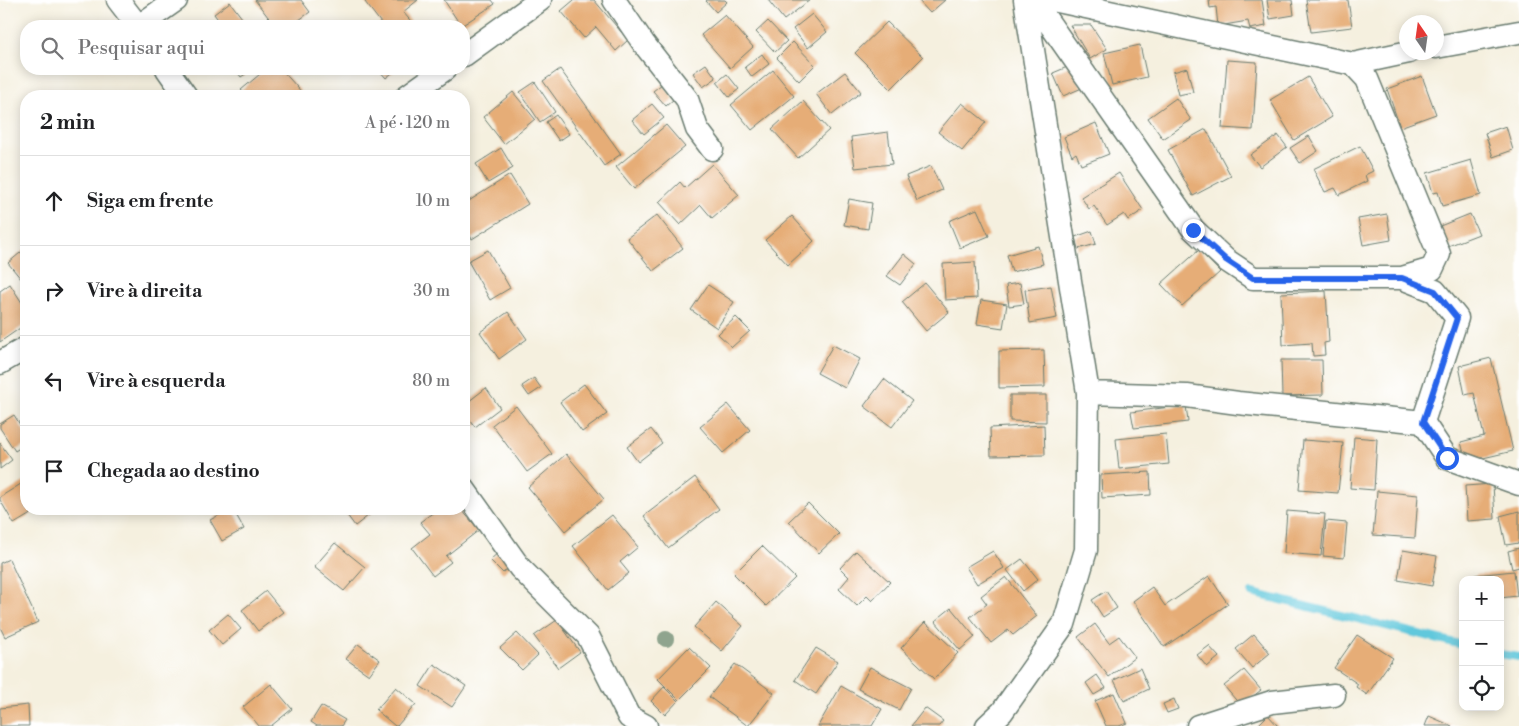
<!DOCTYPE html>
<html lang="pt">
<meta charset="utf-8">
<style>
body{margin:0;font-family:"Libre Bodoni",serif;background:#f6f6f6;color:#202124}
.controls{position:absolute;right:15px;bottom:15px;display:grid;overflow:hidden;border-radius:10px;box-shadow:0 2px 12px #0003}
.controls button{width:45px;height:45px;display:grid;place-items:center;padding:0;border:0;border-bottom:1px solid #e0e0e0;background:#fff;color:#202124;font:25px sans-serif}
.compass{position:absolute;left:1399px;top:15px;width:45px;height:45px;border-radius:50%;background:#fff;box-shadow:0 2px 12px #0003;rotate:347deg}
.stop{position:absolute;width:15px;height:15px;margin:-11px;border:4px solid #2563eb;border-radius:50%;background:#fff}
.stop.end{background:#2563eb;border-color:#fff;box-shadow:0 1px 5px #0008}
.list{margin:0;padding:0;list-style:none}
h2{display:flex;justify-content:space-between;align-items:center;height:65px;margin:0;padding:0 20px;font-size:21px}
h2 small{font-size:16px;font-weight:400;color:#757577}
.list li{display:grid;grid-template-columns:32px 1fr auto;gap:15px;align-items:center;box-sizing:border-box;height:90px;padding:0 20px;border-top:1px solid #e0e0e0}
.list b{display:block;font-size:19px;white-space:nowrap}
.list em{font-size:16px;font-style:normal;color:#757577}
.icon{flex:none;width:28px;height:28px;fill:none;stroke:currentColor;stroke-width:2;stroke-linecap:round;stroke-linejoin:round}
.map{position:relative;flex:none;width:1519px;height:726px;overflow:hidden}
.search{position:absolute;background:#fff;box-shadow:0 2px 12px #0003;left:20px;top:20px;width:450px;height:55px;display:flex;align-items:center;gap:12px;box-sizing:border-box;padding:0 18px;border-radius:20px;color:#757577;font-size:19px}
.panel{position:absolute;background:#fff;box-shadow:0 2px 12px #0003;left:20px;top:90px;width:450px;height:425px;border-radius:20px}
.map>svg:first-child{display:block}
</style>
<div class="map">
<svg width="1519" height="726" viewBox="0 0 1519 726">
<rect width="100%" height="100%" fill="#fff"/>
<filter id="ink" filterUnits="userSpaceOnUse"><feTurbulence type="fractalNoise" baseFrequency=".02" numOctaves="2"/><feDisplacementMap in="SourceGraphic" scale="10" xChannelSelector="R" yChannelSelector="G"/><feConvolveMatrix kernelMatrix="1 2 1 2 8 2 1 2 1" color-interpolation-filters="sRGB"/></filter>
<filter id="wash" filterUnits="userSpaceOnUse"><feTurbulence type="fractalNoise" baseFrequency=".0096" numOctaves="4" result="noise"/><feDisplacementMap in="SourceGraphic" scale="20" xChannelSelector="R" yChannelSelector="G"/><feGaussianBlur stdDeviation="1.12" result="paint"/><feColorMatrix in="noise" values="0 0 0 0 0 0 0 0 0 0 0 0 0 0 0 0 0 1.4 0 .05"/><feComposite in="paint" operator="in"/></filter>
<g filter="url(#wash)">
<rect width="100%" height="100%" fill="#f5f0df"/>
<g fill="none" stroke-linecap="round" stroke-linejoin="round">
<!-- stream -->
<path stroke="#60c8dc" stroke-width="8" d="M1252,593L1463,645
M1500,654L1519,657"/>
</g>
<g id="blocks">
<!-- building -->
<path fill="#e6ad77" d="M255,0H301L310,12L291,26H275Z
M368,0H418L403,12L415,26H377L381,23L365,2Z
M444,0H492L495,4L461,26Z
M574,0H594L628,40L616,51L596,27L584,38L561,11Z
M707,0H725L727,2L716,12L706,1Z
M768,0H810L784,20Z
M918,0H945L930,13Z
M1209,0H1262L1266,26L1250,29L1248,21L1218,26L1216,7L1210,8Z
M1267,0H1292L1294,15L1270,19Z
M1306,0H1348L1352,27L1311,32Z
M230,2L248,26H223L214,14Z
M812,14L827,32L808,48L793,29Z
M725,15L753,47L730,68L701,35Z
M768,21L787,41L775,52L756,32Z
M887,22L923,57L891,89L855,53Z
M1070,25H1091L1107,49L1090,59Z
M793,42L815,65L799,81L777,58Z
M1140,45L1147,77L1112,85L1104,53Z
M762,54L769,64L752,77L745,67Z
M1227,60L1257,62L1253,130L1222,128Z
M706,64L716,78L703,87L693,73Z
M1072,65L1082,88L1063,96L1053,73Z
M1187,68L1193,92L1178,95L1173,72Z
M235,69H253L241,77Z
M266,69H281L305,96H247L241,90Z
M378,69H397L386,78Z
M560,69L621,154L604,166L543,81Z
M773,70L794,96L752,130L731,105Z
M845,72L861,92L832,115L816,94Z
M727,74L739,89L729,97L717,82Z
M1422,76L1436,114L1400,127L1387,89Z
M1308,77L1332,117L1294,140L1270,100Z
M535,82L555,112L540,122L520,92Z
M662,84L674,99L666,106L653,91Z
M513,92L535,119L504,144L483,117Z
M1176,98L1191,120L1163,139L1148,118Z
M803,101L829,130L798,158L772,129Z
M962,103L986,122L962,151L938,132Z
M652,104L664,118L644,134L632,120Z
M556,115L569,134L559,141L546,122Z
M1096,123L1109,154L1081,165L1076,153L1072,156L1064,137Z
M666,125L685,147L634,189L616,167Z
M1506,126L1513,150L1493,157L1485,133Z
M1206,129L1231,176L1193,196L1168,150Z
M888,132L892,164L855,168L851,137Z
M1278,135L1287,147L1260,167L1250,155Z
M1309,136L1318,151L1300,163L1290,148Z
M1360,146L1373,171L1365,175L1367,181L1339,195L1335,188L1325,192L1313,169Z
M501,148L513,168L488,183L476,164Z
M1471,160L1481,195L1442,206L1438,192L1433,193L1427,173Z
M712,164L739,195L712,218L701,205L680,225L659,202L680,182L685,188Z
M931,166L942,190L917,201L906,176Z
M1119,173L1143,210L1128,220L1124,214L1107,225L1094,206L1089,209L1081,197Z
M510,175L528,204L472,239L464,226V204Z
M849,199L872,203L868,229L844,225Z
M977,209L989,236L960,248L949,221Z
M1387,214L1391,240L1363,245L1358,219Z
M1470,214L1479,234L1448,246L1440,226Z
M657,215L683,248L653,271L627,238Z
M792,216L814,241L788,265L765,240Z
M1092,231L1096,244L1078,249L1075,237Z
M1038,246L1043,264L1012,272L1007,255Z
M26,248V285L8,263Z
M488,250L510,288L490,300L468,261Z
M1199,250L1220,272L1182,306L1161,284Z
M904,254L916,264L900,285L887,276Z
M975,262L977,298L945,300L943,264Z
M925,283L949,312L926,331L902,302Z
M1020,283L1024,304L1009,306L1006,285Z
M10,284L26,309V324L0,342V291Z
M708,285L734,302L717,328L691,310Z
M1051,286L1057,318L1030,323L1025,290Z
M1326,291L1329,342L1324,343L1325,355L1313,356L1312,343L1283,345L1281,293Z
M981,300L1007,304L1003,328L977,324Z
M508,312L527,339L499,359L480,332Z
M736,317L750,331L732,347L718,334Z
M833,345L860,359L845,388L817,373Z
M1044,350L1045,387L999,388V351Z
M1491,358L1513,451L1466,462L1461,442L1484,436L1474,393L1465,395L1459,366Z
M1281,360H1322L1323,395L1282,396Z
M534,378L541,388L529,396L522,386Z
M884,379L912,401L892,427L864,406Z
M584,384L607,414L582,432L560,402Z
M486,388L500,408L475,427L464,412V405Z
M1010,395H1046V422L1010,421Z
M728,404L750,430L723,453L700,427Z
M1186,405L1188,422L1134,428L1131,412Z
M516,406L552,454L527,472L492,425Z
M14,415L26,434V444L15,451L0,428V424Z
M1044,425L1045,455L991,456L990,428Z
M651,429L662,443L638,462L627,447Z
M1166,434L1169,464L1119,469L1116,439Z
M1354,437L1377,439L1374,490L1350,488Z
M1303,440L1343,443L1338,493L1299,490Z
M0,443L12,460L0,469Z
M566,454L604,499L565,531L528,487Z
M1150,472L1151,495L1102,498L1101,475Z
M695,477L719,509L668,548L644,516Z
M24,482L26,486V509H39L14,524L0,500V497Z
M1493,484L1495,519L1467,521L1465,486Z
M1377,491L1418,495L1415,538L1373,535Z
M808,503L839,534L819,553L789,521Z
M230,509H233L244,529L222,541L210,520Z
M347,509H377L355,526L344,511Z
M438,509H461L479,530L446,556L451,562L433,576L412,548L430,534L420,522Z
M1287,511L1325,514L1321,556L1284,553Z
M1519,511V543L1506,545L1500,516Z
M612,515L638,547L620,562L629,573L608,590L573,546Z
M1326,521L1347,523L1344,558L1323,556Z
M335,543L365,567L344,591L314,567Z
M762,546L795,578L766,606L734,574Z
M1519,548V567L1512,569L1508,551Z
M1403,550L1437,556L1432,586L1398,580Z
M500,551L513,564L503,573L490,560Z
M856,551L890,582L872,601L867,596L857,606L839,589L849,577L840,568Z
M993,551L1004,568L977,584L966,567Z
M9,559L38,622L5,637L0,627V563Z
M1022,559L1038,579L1023,591L1007,570Z
M1514,571L1517,596L1500,598V580H1476L1475,575Z
M1209,576L1228,604L1164,647L1133,601L1152,587L1165,606Z
M1006,577L1037,616L1013,635L1008,630L991,643L970,617L987,604L981,596Z
M266,591L283,612L258,631L242,610Z
M1106,591L1117,608L1103,617L1092,600Z
M716,602L743,626L722,651L694,627Z
M951,608L975,637L960,650L935,621Z
M228,614L241,629L222,645L209,630Z
M557,620L580,652L558,668L534,636Z
M925,622L958,653L934,679L901,648Z
M1095,624L1109,643L1119,636L1135,657L1109,677L1078,637Z
M517,633L538,655L522,670L500,648Z
M1254,634L1270,653L1252,668L1236,649Z
M1357,635L1393,658L1367,695L1356,687L1358,684L1334,668Z
M358,644L380,660L369,675L346,659Z
M1209,646L1219,657L1207,667L1197,655Z
M689,647L711,668L679,700L658,679Z
M816,648L838,661L816,694L795,680Z
M434,664L466,686L452,707L420,686Z
M735,664L774,693L748,726L709,697Z
M870,667L911,688L899,710L858,689Z
M1140,668L1149,689L1124,701L1114,680Z
M1244,670L1261,690L1241,706L1224,686Z
M1097,675L1106,688L1094,695L1086,683Z
M271,684L292,709L271,726H259L243,707Z
M841,686L882,709L872,726H818Z
M396,687L416,704L397,726H395L376,710Z
M664,687L678,701L665,715L651,701Z
M1114,693L1127,723L1119,726H1106L1095,701Z
M1174,699L1178,709L1167,713L1163,704Z
M28,705L29,726H0V708Z
M321,706L345,720L341,726H317L311,722Z
M925,708L943,721L939,726H911Z
M1268,715L1278,726H1257Z
M1429,716L1452,726H1425Z"/>
</g>
</g>
<g filter="url(#ink)">
<use href="#blocks" fill-opacity="0" stroke="#6a7c70" stroke-width="1"/>
<g fill="none" stroke-linecap="round" stroke-linejoin="round">
<defs>
<path id="street" d="M118,0L138,26
M614,0L644,44L687,99L697,129L712,149
M1033,0L1193,229L1226,260L1253,278H1402L1435,291L1457,318L1423,422
M1053,0L1353,64L1409,52
M139,26L176,0
M1436,47L1519,32
M464,55L540,0
M1353,64L1367,79L1439,254L1432,269L1402,278
M167,69L186,96
M407,96L445,69
M0,363L26,348
M1088,393L1187,396L1238,403L1423,422
M1423,422L1447,458L1519,484
M464,489L520,568L588,636L629,717L646,726
M987,726L1002,712L1064,624L1086,550L1088,393L1025,0
M1198,726L1272,702L1334,695"/>
</defs>
<!-- street casing -->
<use href="#street" stroke="#6a7c70" stroke-width="25"/>
<!-- street -->
<use href="#street" stroke="#fff" stroke-width="22"/>
</g>
<!-- trees -->
<circle fill="#8fa48e" cx="666" cy="639" r="8"/>
</g>
<g fill="none" stroke-linecap="round" stroke-linejoin="round" filter="url(#ink)">
<!-- route -->
<path stroke="#2563eb" stroke-width="6" d="M1193,230L1226,260L1253,278H1402L1435,291L1457,318L1423,422L1447,458"/>
</g>
</svg>
<div class="controls">
<button>+</button>
<button>−</button>
<button><svg class="icon" aria-label="locate" viewBox="0 0 24 24"><circle cx="12" cy="12" r="6"/><path d="M12 2v4M12 18v4M2 12h4M18 12h4"/></svg></button>
</div>
<svg class="compass" viewBox="-18 -18 36 36"><path d="M0-13l5 13h-10z" fill="#e53935"/><path d="M0 13l5-13h-10z" fill="#757577"/></svg>
<div class="stop" style="left:1447px;top:458px"></div>
<div class="stop end" style="left:1193px;top:230px"></div>
<div class="search"><svg class="icon" aria-label="search" viewBox="0 0 24 24"><circle cx="10" cy="10" r="6"/><path d="M15 15l6 6"/></svg>Pesquisar aqui</div>
<section class="panel">
<h2>2 min<small>A pé · 120 m</small></h2>
<ul class="list">
<li><svg class="icon" aria-label="ahead" viewBox="0 0 24 24"><path d="M12 20V5M6 11l6-6 6 6"/></svg><div><b>Siga em frente</b></div><em>10 m</em></li>
<li><svg class="icon" aria-label="right" viewBox="0 0 24 24"><path d="M7 20v-9h11M14 6l5 5-5 5"/></svg><div><b>Vire à direita</b></div><em>30 m</em></li>
<li><svg class="icon" aria-label="left" viewBox="0 0 24 24"><path d="M17 20v-9H6M10 6l-5 5 5 5"/></svg><div><b>Vire à esquerda</b></div><em>80 m</em></li>
<li><svg class="icon" aria-label="arrive" viewBox="0 0 24 24"><path d="M6 21V4h12l-3 4 3 4H6"/></svg><div><b>Chegada ao destino</b></div></li>
</ul>
</section>
</div>
